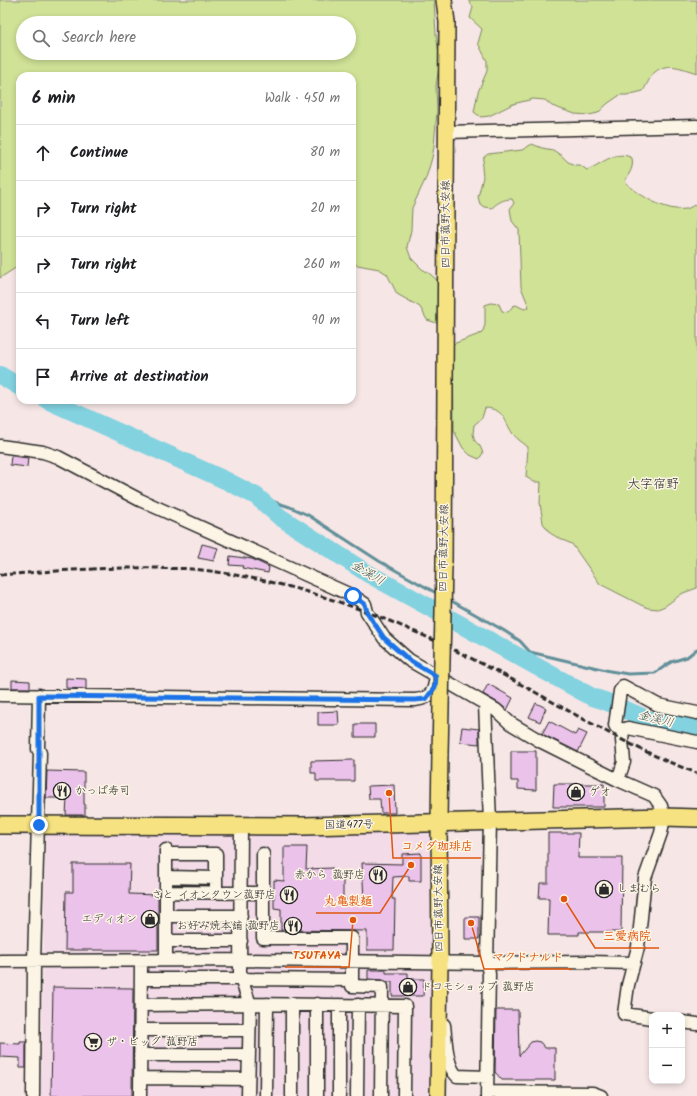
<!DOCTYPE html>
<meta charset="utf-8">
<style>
body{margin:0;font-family:Kalam,"Klee One",sans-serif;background:#f6f6f6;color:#202124}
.controls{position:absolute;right:12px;bottom:12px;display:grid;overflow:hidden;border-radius:8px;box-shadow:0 2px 6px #0003}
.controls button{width:36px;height:36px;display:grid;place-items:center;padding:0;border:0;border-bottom:1px solid #e0e0e0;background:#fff;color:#202124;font:20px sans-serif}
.stop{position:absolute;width:12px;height:12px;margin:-9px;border:3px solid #1a73e8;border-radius:50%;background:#fff}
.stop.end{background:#1a73e8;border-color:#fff;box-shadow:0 1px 4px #0008}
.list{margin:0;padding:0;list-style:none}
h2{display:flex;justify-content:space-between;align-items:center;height:52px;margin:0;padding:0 16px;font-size:17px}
h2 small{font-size:13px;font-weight:400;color:#757577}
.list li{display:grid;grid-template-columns:26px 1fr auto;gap:12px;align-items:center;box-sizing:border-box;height:56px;padding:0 16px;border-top:1px solid #e0e0e0}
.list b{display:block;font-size:15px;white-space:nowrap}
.list em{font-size:13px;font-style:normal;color:#757577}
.icon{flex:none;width:22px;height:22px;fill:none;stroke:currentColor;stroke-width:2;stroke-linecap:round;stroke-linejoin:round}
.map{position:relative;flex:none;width:697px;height:1096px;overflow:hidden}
.search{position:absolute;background:#fff;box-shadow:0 2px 6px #0003;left:16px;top:16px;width:340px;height:44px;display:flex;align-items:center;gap:10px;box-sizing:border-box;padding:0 14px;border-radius:22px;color:#757577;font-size:15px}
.panel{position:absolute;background:#fff;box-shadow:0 2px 6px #0003;left:16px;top:72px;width:340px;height:332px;border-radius:12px}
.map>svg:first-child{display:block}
</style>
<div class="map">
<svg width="697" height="1096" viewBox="0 0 697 1096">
<rect width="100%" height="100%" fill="#f7e6e6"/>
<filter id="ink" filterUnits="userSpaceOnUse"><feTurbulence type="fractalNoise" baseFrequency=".025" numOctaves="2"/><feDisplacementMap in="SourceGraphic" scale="8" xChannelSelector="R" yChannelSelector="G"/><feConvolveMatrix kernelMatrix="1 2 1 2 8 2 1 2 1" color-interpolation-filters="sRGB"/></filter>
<g filter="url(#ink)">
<!-- built -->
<path fill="#f3dbe7" d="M431,830L430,1096H41L46,833Z"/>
<!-- green -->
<path fill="#cfe296" stroke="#7d8660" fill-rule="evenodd" d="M0,0H434L436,34L440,60L436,86L437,110L434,147L432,158L426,178L412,208L411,230L407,247L411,258L422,269L429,273L438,281L437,323L427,320L420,307L397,294L387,274L379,269L352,264V76H20V267H17L0,278ZM23,23H349V53H23Z
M468,0H697V73C683,69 668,61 655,72C650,76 647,85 643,91L627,95H620L607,104L598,113L589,115L575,114L552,106L545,100L533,99L513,104L489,116L481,117L474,112L478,92L487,71V61L478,43L482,29L470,18L473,7Z
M532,144L542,148L553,150L562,156L568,162L575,165H580L587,170C602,164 616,149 632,158C634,169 629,172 625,182C640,196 666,212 686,209C690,208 694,205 697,203V588L683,593L665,606L658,609L648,608L641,605L600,584L572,544L560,539L550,533L543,523L540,503L541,482H534L526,477L528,447C523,443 517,439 513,434C504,421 505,409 485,408L482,418L474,425L473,434L475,441L480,446L483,453L479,459L470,455L463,448L454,431L453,344L482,333L485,325V305L491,303L499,304L502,311L508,312L513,306L516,305L524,309L529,307L521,287L519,230L512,221L510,209L514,203L512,199C504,199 498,202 492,208L484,207L480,204L478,197L483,177L482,168L484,157L488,154L522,150Z"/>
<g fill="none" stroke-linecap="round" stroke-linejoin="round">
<!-- stream -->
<path stroke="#608f98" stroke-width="3" d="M256,496L290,507L308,515L379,561L438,594
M448,599L503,630L520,641L530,652L610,671L628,674L655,673L671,662L687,657L697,649"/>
<!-- river -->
<path stroke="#83d2e0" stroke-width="18" d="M0,375L20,387
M47,400L227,481L256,496L280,517L367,573L592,697L605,701L647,719L697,728"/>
</g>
<!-- building -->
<path fill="#ebc2ea" stroke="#2b2b2b" d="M11,456L28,458L27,467L10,465Z
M202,544L218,548L214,561L198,558Z
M230,556L252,559L269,567L268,573L242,568L243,566L229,565Z
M66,678L86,679V689L66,688Z
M12,680L30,681V688H12Z
M488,684L513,698L507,710L500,704L483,694Z
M536,703L546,708L540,722L529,717Z
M338,711L339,725H318V712Z
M549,721L575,735L578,730L587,734L578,752L542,734Z
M355,724H375V737H355Z
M462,727L479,729V744L460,742Z
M511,751H536V790L518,789V781H511Z
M354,760V781H316V773H311V761Z
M47,771L84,772V804H85V815H66L67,798H46Z
M554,784H604V807H553Z
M394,785L395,813H381L380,799H369L368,786Z
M548,833H579L578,858H622L621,932H579V935H548L549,898H539L540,883H548Z
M284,847H307L306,869L333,868V875H343V899H364L362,863L402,864V854L421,853V881H409V876L393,877L392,899H395L394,950H367V931L281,930V909L274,908V880L284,881Z
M73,864H130L129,894L158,895V950H65L66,892H73Z
M465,917H479V939H465Z
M368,970H386V973H408V979H424L423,996H392V982H387L382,980L368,979Z
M53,987L133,988L132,1096H51Z
M496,1010H518L519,1056L531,1042L535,1041L540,1042L545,1048H555V1080H502L495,1072Z
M20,1042H26V1068H20V1058L0,1057V1043L20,1044Z"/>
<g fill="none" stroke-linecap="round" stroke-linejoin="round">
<defs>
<path id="minor" d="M447,132L697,126
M0,446L43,452L58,457L140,500L353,596L365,604L367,612L384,638L409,660L496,710L510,723L542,742L618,780L654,796L661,806L664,817L661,833L645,878L638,947L628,985L624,1014L652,1018
M0,695L415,700C432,698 434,692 436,676
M485,705L490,821L487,963L489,974L487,1096
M697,713L658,705L623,686L620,691L615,725L616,727L623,730L628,728L697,742
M618,780L624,762L622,740L623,730
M241,826L240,972L241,979L250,1004L248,1096
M166,850V960
M166,854H216V892
M263,854V938H352V986L382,987L381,1096
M166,877L216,878
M166,892L263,893
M166,916H241
M166,941H241
M0,961L240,960L487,963L588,962L634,963
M141,979H241L352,980
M317,1004V1096
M141,1005L250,1004L405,1006L404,1096
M682,1022L697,1024
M444,1025C446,1040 446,1066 457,1076L487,1077
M140,1030H249
M140,1055H249
M140,1078L248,1079
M487,1092L593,1093L601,1096
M33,1096L34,962L40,753L38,749L39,695
M140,1096L141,961
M266,1096L267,1004
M292,1096V1004
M339,1096V1005
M357,1096L358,1005"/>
<path id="major" d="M444,565L447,22L444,0
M438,1096L440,962L439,822L440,754"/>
<path id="highway" d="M0,825L304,826L664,817L697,818"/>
</defs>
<!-- minor casing -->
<use href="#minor" stroke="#2b2b2b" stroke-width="15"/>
<!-- major casing -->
<use href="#major" stroke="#2b2b2b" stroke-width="18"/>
<!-- highway casing -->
<use href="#highway" stroke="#2b2b2b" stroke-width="20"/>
<!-- minor -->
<use href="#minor" stroke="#fcf5e5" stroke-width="12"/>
<!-- major -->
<use href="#major" stroke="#f6e281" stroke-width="15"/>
<!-- highway -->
<use href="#highway" stroke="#f6e281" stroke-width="17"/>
<!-- rail -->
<path stroke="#2b2b2b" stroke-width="3" stroke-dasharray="6 3" stroke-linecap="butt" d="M0,575C53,571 106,567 160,568C171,569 182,568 193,569C299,580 398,620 492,669C560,704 625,747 697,773"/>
<defs>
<path id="major-bridge" d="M440,754L444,565"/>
</defs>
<!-- major-bridge casing -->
<use href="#major-bridge" stroke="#2b2b2b" stroke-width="18" stroke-linecap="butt"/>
<!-- major-bridge -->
<use href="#major-bridge" stroke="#f6e281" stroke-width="15"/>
</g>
</g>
<g fill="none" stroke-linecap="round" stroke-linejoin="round" filter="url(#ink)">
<!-- route -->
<path stroke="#1a73e8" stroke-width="5" d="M39,825V696L415,700L426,699L435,687L436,676L409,660L384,638L367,612L365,604L353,596"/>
</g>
<!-- icons -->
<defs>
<symbol id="restaurant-ring" viewBox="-11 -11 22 22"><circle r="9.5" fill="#fcf5e5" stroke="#2b2b2b" stroke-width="1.5"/><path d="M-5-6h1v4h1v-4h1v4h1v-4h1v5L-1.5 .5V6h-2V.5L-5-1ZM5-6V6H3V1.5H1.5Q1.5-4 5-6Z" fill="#2b2b2b"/></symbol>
<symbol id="shop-ring" viewBox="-11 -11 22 22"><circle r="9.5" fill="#fcf5e5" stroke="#2b2b2b" stroke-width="1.5"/><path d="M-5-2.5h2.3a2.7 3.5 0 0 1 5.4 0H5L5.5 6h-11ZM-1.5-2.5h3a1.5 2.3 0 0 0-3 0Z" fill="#2b2b2b"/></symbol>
<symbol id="supermarket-ring" viewBox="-11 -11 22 22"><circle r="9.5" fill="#fcf5e5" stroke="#2b2b2b" stroke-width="1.5"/><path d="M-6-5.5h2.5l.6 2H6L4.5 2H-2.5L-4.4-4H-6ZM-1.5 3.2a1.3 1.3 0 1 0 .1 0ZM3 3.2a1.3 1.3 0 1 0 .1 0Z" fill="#2b2b2b"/></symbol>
</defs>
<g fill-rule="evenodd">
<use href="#restaurant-ring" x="52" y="781" width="20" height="20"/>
<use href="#shop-ring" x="566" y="782" width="20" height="20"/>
<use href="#restaurant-ring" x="368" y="865" width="20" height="20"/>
<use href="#shop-ring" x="594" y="879" width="20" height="20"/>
<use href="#restaurant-ring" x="279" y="885" width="20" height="20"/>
<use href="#shop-ring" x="140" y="909" width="20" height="20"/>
<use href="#restaurant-ring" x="283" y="916" width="20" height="20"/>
<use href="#shop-ring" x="398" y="977" width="20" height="20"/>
<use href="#supermarket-ring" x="83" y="1032" width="20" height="20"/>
</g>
<g text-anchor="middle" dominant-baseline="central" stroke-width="3" stroke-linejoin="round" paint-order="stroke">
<!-- street labels -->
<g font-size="11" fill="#2b2b2b" stroke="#fcf5e5">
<text transform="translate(446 224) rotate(-90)">四日市菰野大安線</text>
<text transform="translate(444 548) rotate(-89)">四日市菰野大安線</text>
<text transform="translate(349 825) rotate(-1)">国道477号</text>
<text transform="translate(439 908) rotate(-91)">四日市菰野大安線</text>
</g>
<!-- poi labels -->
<g font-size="11" fill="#2b2b2b" stroke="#fcf5e5" text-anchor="start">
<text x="75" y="791">かっぱ寿司</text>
<text x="589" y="792">ゲオ</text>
<text x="365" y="875" text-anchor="end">赤から 菰野店</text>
<text x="617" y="889">しまむら</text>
<text x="276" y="895" text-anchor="end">さと イオンタウン菰野店</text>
<text x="137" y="919" text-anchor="end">エディオン</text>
<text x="280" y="926" text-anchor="end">お好み焼本舗 菰野店</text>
<text x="421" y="987">ドコモショップ 菰野店</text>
<text x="106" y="1042">ザ・ビッグ 菰野店</text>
</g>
<!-- water labels -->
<g font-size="12" font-style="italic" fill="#415558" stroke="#fcf5e5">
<text transform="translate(368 573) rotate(31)">金溪川</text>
<text transform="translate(656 719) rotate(14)">金溪川</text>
</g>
<!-- quarter labels -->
<g font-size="13" fill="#2b2b2b" stroke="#fcf5e5">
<text x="653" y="484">大字宿野</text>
</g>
</g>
<!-- callouts -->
<path fill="none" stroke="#df570e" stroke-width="1.5" d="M389 793L393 858H481M411 865L380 913H316M564 899L595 948H659M353 920L349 967H285M471 923L484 969H572"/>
<g fill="#df570e" stroke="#fcf5e5" stroke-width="1.5">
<circle cx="389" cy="793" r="4"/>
<circle cx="411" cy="865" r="4"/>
<circle cx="564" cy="899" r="4"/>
<circle cx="353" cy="920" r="4"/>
<circle cx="471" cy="923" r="4"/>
</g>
<g font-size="12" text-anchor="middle" font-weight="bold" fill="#df570e" stroke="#fcf5e5" stroke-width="3" stroke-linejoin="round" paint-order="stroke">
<text x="437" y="850">コメダ珈琲店</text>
<text x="348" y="905">丸亀製麺</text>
<text x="627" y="940">三愛病院</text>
<text x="317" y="959">TSUTAYA</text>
<text x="528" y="961">マクドナルド</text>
</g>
</svg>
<div class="controls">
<button>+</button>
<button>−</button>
</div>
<div class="stop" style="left:353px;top:596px"></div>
<div class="stop end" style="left:39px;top:825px"></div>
<div class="search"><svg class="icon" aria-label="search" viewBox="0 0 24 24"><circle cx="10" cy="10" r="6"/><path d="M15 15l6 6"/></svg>Search here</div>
<section class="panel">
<h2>6 min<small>Walk · 450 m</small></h2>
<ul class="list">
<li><svg class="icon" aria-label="ahead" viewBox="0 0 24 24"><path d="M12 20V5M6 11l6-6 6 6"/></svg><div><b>Continue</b></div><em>80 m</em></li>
<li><svg class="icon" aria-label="right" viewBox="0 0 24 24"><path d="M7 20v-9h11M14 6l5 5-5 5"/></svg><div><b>Turn right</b></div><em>20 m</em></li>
<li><svg class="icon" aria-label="right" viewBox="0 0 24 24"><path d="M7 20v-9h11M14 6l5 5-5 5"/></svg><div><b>Turn right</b></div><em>260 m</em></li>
<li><svg class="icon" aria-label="left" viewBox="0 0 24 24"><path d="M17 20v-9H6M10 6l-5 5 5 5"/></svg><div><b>Turn left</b></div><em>90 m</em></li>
<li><svg class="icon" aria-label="arrive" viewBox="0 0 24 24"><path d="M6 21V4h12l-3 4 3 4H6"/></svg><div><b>Arrive at destination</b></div></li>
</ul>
</section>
</div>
